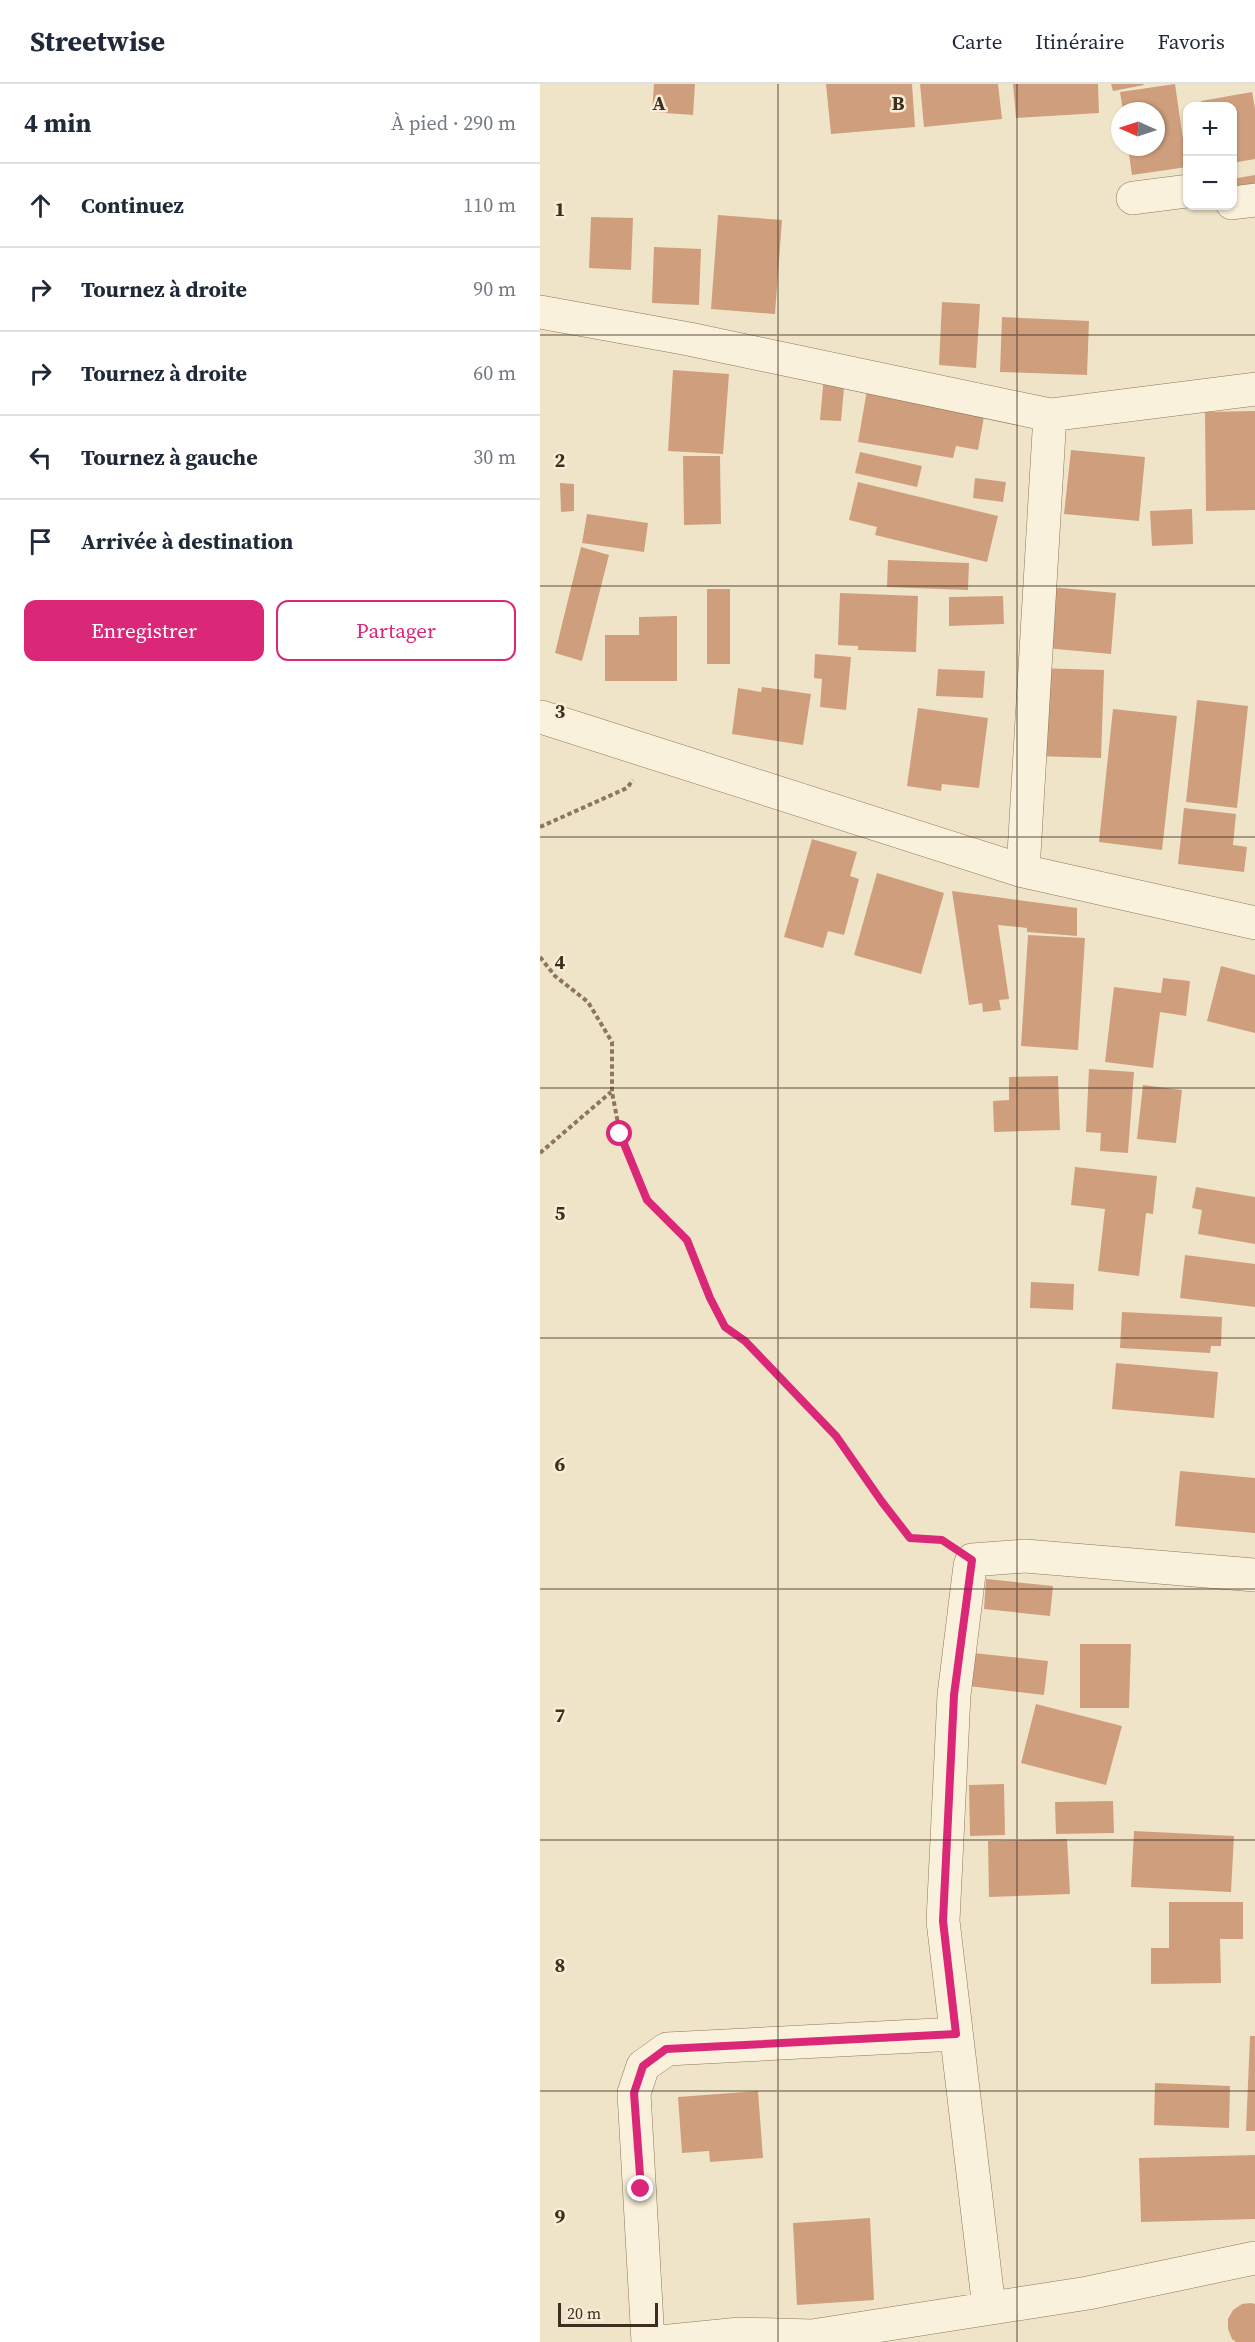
<!DOCTYPE html>
<html lang="fr">
<meta charset="utf-8">
<style>
body{margin:0;font-family:"Source Serif 4",serif;background:#f6f6f7;color:#1f2937}
.controls{position:absolute;right:18px;top:18px;display:grid;overflow:hidden;border-radius:12px;box-shadow:0 2px 4px #0004}
.controls button{width:54px;height:54px;display:grid;place-items:center;padding:0;border:0;border-bottom:2px solid #e0e1e3;background:#fff;color:#1f2937;font:30px sans-serif}
.compass{position:absolute;left:571px;top:18px;width:54px;height:54px;border-radius:50%;background:#fff;box-shadow:0 2px 4px #0004;rotate:273deg}
.scale{position:absolute;left:18px;bottom:15px;width:100px;box-sizing:border-box;padding-left:6px;border:3px solid #3d2e20;border-top:0;font-size:16px;line-height:21px;white-space:nowrap;color:#3d2e20;-webkit-text-stroke:4px #f7eed8;paint-order:stroke}
.stop{position:absolute;width:18px;height:18px;margin:-14px;border:4px solid #db2777;border-radius:50%;background:#fff}
.stop.end{background:#db2777;border-color:#fff;box-shadow:0 2px 6px #0008}
.list{margin:0;padding:0;list-style:none}
h2{display:flex;justify-content:space-between;align-items:center;height:78px;margin:0;padding:0 24px;font-size:26px}
h2 small{font-size:20px;font-weight:400;color:#747a83}
.list li{display:grid;grid-template-columns:39px 1fr auto;gap:18px;align-items:center;box-sizing:border-box;height:84px;padding:0 24px;border-top:2px solid #e0e1e3}
.list b{display:block;font-size:22px;white-space:nowrap}
.list em{font-size:20px;font-style:normal;color:#747a83}
.actions{display:flex;gap:12px;padding:18px 24px}
.actions a{flex:1;padding:14px 0;border:2px solid #db2777;border-radius:12px;text-align:center;font-size:21px;color:#db2777}
.actions .main{background:#db2777;color:#fff}
.icon{flex:none;width:33px;height:33px;fill:none;stroke:currentColor;stroke-width:2;stroke-linecap:round;stroke-linejoin:round}
.map{position:relative;flex:none;width:715px;height:2258px;overflow:hidden}
header{display:flex;align-items:center;gap:36px;box-sizing:border-box;height:84px;padding:0 30px;background:#fff;border-bottom:2px solid #e0e1e3}
header strong{font-size:28px}
nav{display:flex;gap:33px;margin-inline-start:auto;font-size:21px}
main{display:flex}
aside{flex:1;background:#fff}
.map>svg:first-child{display:block}
</style>
<header>
<strong>Streetwise</strong>
<nav><a>Carte</a><a>Itinéraire</a><a>Favoris</a></nav>
</header>
<main>
<aside>
<h2>4 min<small>À pied · 290 m</small></h2>
<ul class="list">
<li><svg class="icon" aria-label="ahead" viewBox="0 0 24 24"><path d="M12 20V5M6 11l6-6 6 6"/></svg><div><b>Continuez</b></div><em>110 m</em></li>
<li><svg class="icon" aria-label="right" viewBox="0 0 24 24"><path d="M7 20v-9h11M14 6l5 5-5 5"/></svg><div><b>Tournez à droite</b></div><em>90 m</em></li>
<li><svg class="icon" aria-label="right" viewBox="0 0 24 24"><path d="M7 20v-9h11M14 6l5 5-5 5"/></svg><div><b>Tournez à droite</b></div><em>60 m</em></li>
<li><svg class="icon" aria-label="left" viewBox="0 0 24 24"><path d="M17 20v-9H6M10 6l-5 5 5 5"/></svg><div><b>Tournez à gauche</b></div><em>30 m</em></li>
<li><svg class="icon" aria-label="arrive" viewBox="0 0 24 24"><path d="M6 21V4h12l-3 4 3 4H6"/></svg><div><b>Arrivée à destination</b></div></li>
</ul>
<div class="actions"><a class="main">Enregistrer</a><a>Partager</a></div>
</aside>
<div class="map">
<svg width="715" height="2258" viewBox="0 0 715 2258">
<rect width="100%" height="100%" fill="#f0e4c8"/>
<!-- building -->
<path fill="#cf9f7d" d="M114,0H155L153,31L112,28Z
M286,0H372L375,43L291,50Z
M380,0H458L462,35L384,43Z
M473,0H558L559,29L476,34Z
M571,0H603L604,1L573,7Z
M635,0L647,83L592,91L588,63H616V27H583L580,8Z
M712,8L715,25V75L692,79V22H662L661,17Z
M715,91V112L692,116V95Z
M178,131L242,136L235,230L171,225Z
M51,133L93,134L91,186L49,184Z
M114,163L161,165L159,221L112,219Z
M402,218L440,220L436,284L399,281Z
M462,233L549,237L547,291L460,288Z
M133,286L189,290L183,370L128,367Z
M284,292L305,293L301,337L280,336Z
M327,306L445,327L438,366L416,362L413,374L318,358Z
M715,327V426L666,427L665,328Z
M531,366L605,373L599,437L524,430Z
M320,368L382,382L377,403L315,389Z
M143,372H180L181,440L144,441Z
M435,394L466,398L463,418L433,414Z
M318,398L458,432L447,478L335,451L337,443L309,436Z
M20,399L34,400V427L21,428Z
M652,425L653,460L612,462L610,427Z
M47,430L108,439L104,468L42,459Z
M41,463L69,471L42,577L15,569Z
M348,476L429,479L428,506L347,503Z
M510,503L576,509L571,570L505,564Z
M167,505H190V580H167Z
M300,509L378,512L376,568L318,566V562L298,561Z
M463,512L464,540L409,542V513Z
M137,532V597H65V551H99V533Z
M275,570L311,573L306,626L280,623L282,595L274,594Z
M496,584L564,586L561,674L493,672Z
M398,585L445,587L443,614L396,612Z
M222,603L271,610L263,661L192,650L198,604L221,608Z
M657,616L708,622L697,724L646,718Z
M378,624L448,634L439,704L402,700L401,707L367,702Z
M573,625L637,632L622,766L559,758Z
M644,724L696,730L693,761L707,763L704,788L638,780Z
M272,755L317,768L310,792L319,795L304,851L288,847L283,864L244,853Z
M337,789L404,809L381,890L314,871Z
M412,807L537,824V852L487,848V844L458,841L469,915L459,916L461,926L443,928L442,919L429,921Z
M488,851L545,854L538,966L481,962Z
M681,882L715,891V949L667,937Z
M623,894L650,897L646,932L620,928L613,984L565,978L574,903L621,909Z
M549,985L594,988L588,1069L560,1067L561,1049L546,1048Z
M518,992L520,1046L454,1048L453,1017L469,1016V993Z
M603,1001L642,1006L636,1059L597,1055Z
M535,1083L617,1092L613,1130L606,1129L599,1192L558,1187L565,1125L531,1121Z
M656,1103L715,1113V1160L658,1150L662,1126L652,1124Z
M645,1171L715,1180V1223L640,1214Z
M491,1198L534,1200L533,1226L490,1224Z
M582,1228L682,1233L681,1262H671L670,1269L580,1264Z
M576,1279L678,1288L674,1334L572,1325Z
M640,1387L715,1394V1449L635,1442Z
M446,1495L513,1502L510,1532L444,1525Z
M540,1560H591L589,1624H540Z
M424,1568L508,1577L504,1611L420,1601Z
M496,1620L582,1642L566,1701L481,1679Z
M464,1700L465,1751L430,1752L429,1701Z
M573,1717L574,1749L516,1750L515,1718Z
M594,1747L694,1752L691,1808L591,1803Z
M527,1755L530,1810L449,1813L448,1757Z
M629,1818H703V1855H680L681,1899L611,1900V1864H629Z
M710,1952H715V2047H706Z
M615,1999L690,2002L689,2044L614,2041Z
M218,2007L223,2074L170,2078L169,2067L142,2069L138,2013Z
M715,2071V2135L601,2138L599,2074Z
M330,2134L334,2216L257,2221L253,2139Z
M711,2219L715,2220V2258H696L692,2255L688,2245V2235L693,2226L702,2220Z"/>
<g fill="none" stroke-linecap="round" stroke-linejoin="round">
<defs>
<path id="minor" d="M593,114L648,107
M692,119L715,116
M0,228L149,255L510,331L715,305
M1,633L483,787L715,839
M483,787L510,331
M449,2224L403,1837L414,1611L430,1482L432,1476L485,1472L715,1491
M108,2258L94,2009L103,1982L127,1965L416,1950
M120,2258L200,2250L272,2252L548,2209L715,2174"/>
</defs>
<!-- minor casing -->
<use href="#minor" stroke="#8d765c" stroke-width="34"/>
<!-- path -->
<path stroke="#8d765c" stroke-width="4" stroke-dasharray="4.5 3" stroke-linecap="butt" d="M0,743L87,704L93,696
M0,873L15,892L48,918L72,958V1008L80,1050L107,1116L147,1156L170,1214L185,1243L205,1257L296,1352L342,1418L371,1453L405,1458
M0,1069L71,1008"/>
<!-- minor -->
<use href="#minor" stroke="#faf1dc" stroke-width="33"/>
</g>
<g fill="none" stroke-linecap="round" stroke-linejoin="round">
<!-- route -->
<path stroke="#db2777" stroke-width="8" d="M80,1050L107,1116L147,1156L170,1214L185,1243L205,1257L296,1352L342,1418L370,1454L402,1456L432,1476L414,1611L403,1837L416,1950L126,1965L103,1982L94,2009L101,2105"/>
</g>
<!-- grid -->
<path fill="none" stroke="#3d2e20" stroke-width="1.5" stroke-opacity="0.55" d="M238,0V2258M477,0V2258M0,251H715M0,502H715M0,753H715M0,1004H715M0,1254H715M0,1505H715M0,1756H715M0,2007H715"/>
<g font-size="20" text-anchor="middle" font-weight="bold" fill="#3d2e20" stroke="#f7eed8" stroke-width="5" stroke-linejoin="round" paint-order="stroke">
<text x="119" y="26">A</text>
<text x="358" y="26">B</text>
<text x="20" y="132">1</text>
<text x="20" y="383">2</text>
<text x="20" y="634">3</text>
<text x="20" y="885">4</text>
<text x="20" y="1136">5</text>
<text x="20" y="1387">6</text>
<text x="20" y="1638">7</text>
<text x="20" y="1888">8</text>
<text x="20" y="2139">9</text>
</g>
</svg>
<div class="controls">
<button>+</button>
<button>−</button>
</div>
<svg class="compass" viewBox="-18 -18 36 36"><path d="M0-13l5 13h-10z" fill="#e53935"/><path d="M0 13l5-13h-10z" fill="#747a83"/></svg>
<div class="scale">20 m</div>
<div class="stop" style="left:80px;top:1050px"></div>
<div class="stop end" style="left:101px;top:2105px"></div>
</div>
</main>
